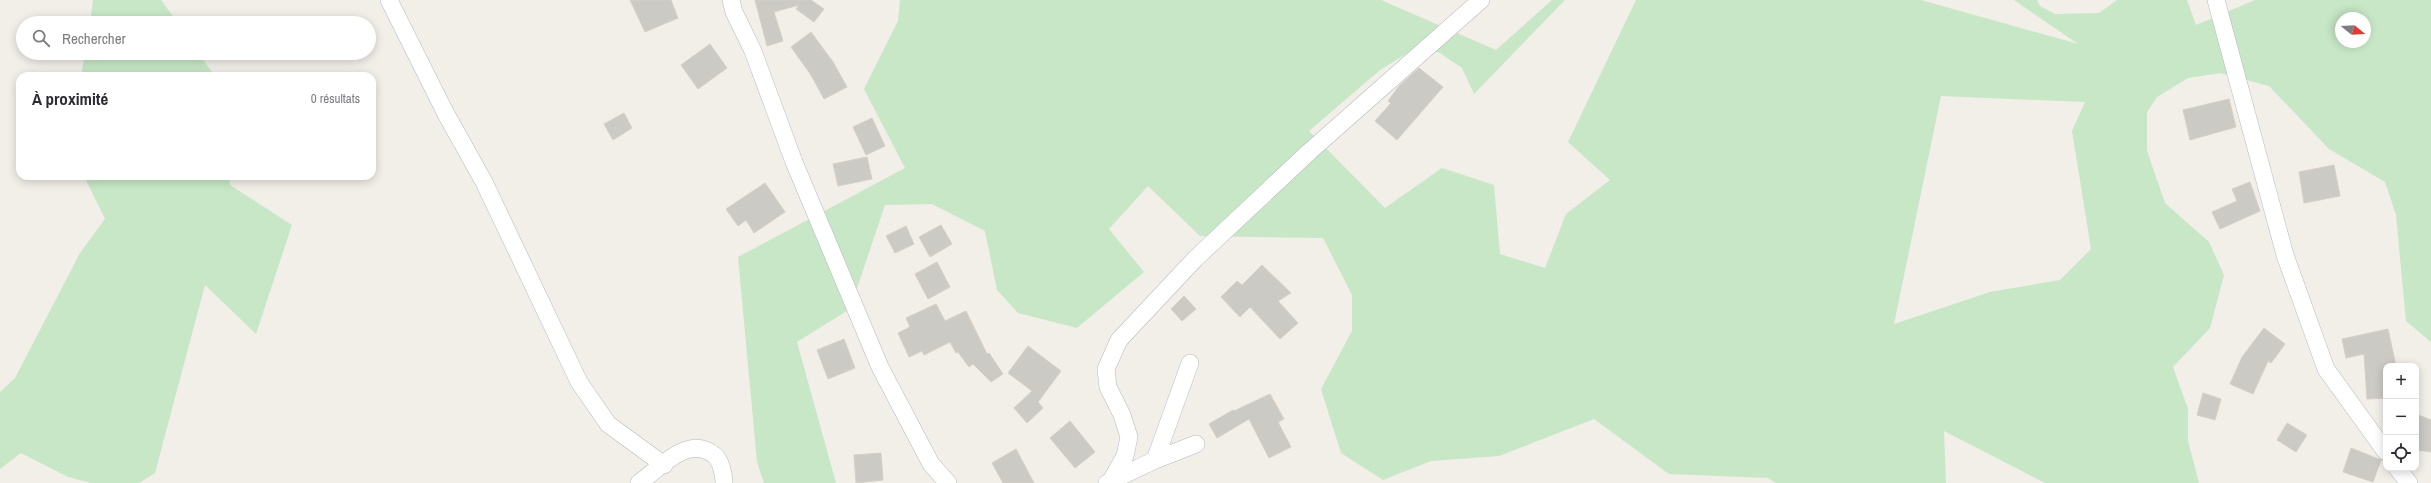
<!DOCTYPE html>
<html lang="fr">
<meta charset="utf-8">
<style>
body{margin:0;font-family:"Archivo Narrow",sans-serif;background:#f7f7f7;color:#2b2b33}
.controls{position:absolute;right:12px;bottom:12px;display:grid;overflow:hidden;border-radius:8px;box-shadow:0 2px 10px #0003}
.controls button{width:36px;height:36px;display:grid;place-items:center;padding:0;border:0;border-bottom:1px solid #e1e1e2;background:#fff;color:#2b2b33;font:20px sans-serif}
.compass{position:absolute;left:2335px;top:12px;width:36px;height:36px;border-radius:50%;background:#fff;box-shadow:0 2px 10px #0003;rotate:108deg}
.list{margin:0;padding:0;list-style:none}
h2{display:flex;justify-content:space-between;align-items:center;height:52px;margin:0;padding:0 16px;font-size:17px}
h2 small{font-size:13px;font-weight:400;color:#7c7c81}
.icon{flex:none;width:22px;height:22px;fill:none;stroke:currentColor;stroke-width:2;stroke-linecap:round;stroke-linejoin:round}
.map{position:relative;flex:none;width:2431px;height:483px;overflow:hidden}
.search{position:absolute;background:#fff;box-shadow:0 2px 10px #0003;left:16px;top:16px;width:360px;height:44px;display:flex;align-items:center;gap:10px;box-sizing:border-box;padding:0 14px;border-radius:22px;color:#7c7c81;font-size:15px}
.panel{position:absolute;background:#fff;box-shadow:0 2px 10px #0003;left:16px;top:72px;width:360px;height:108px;border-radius:12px}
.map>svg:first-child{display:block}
</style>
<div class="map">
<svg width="2431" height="483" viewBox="0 0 2431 483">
<rect width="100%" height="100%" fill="#f1efe8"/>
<!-- green -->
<path fill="#c7e7c6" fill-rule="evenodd" d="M93,0H161L178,23H90Z
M900,0H1381L1496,50L1552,0H1565L1474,94L1462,68L1440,53L1419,46L1380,70L1309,131L1385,208L1442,168L1494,185L1500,254L1545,268L1566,214L1610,180L1568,142L1636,0H1921L2078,44L2014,0H2037L2040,6L2055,14L2099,13L2117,0H2187L2196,25L2255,0H2431V342L2406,321L2396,215L2385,182L2329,149L2269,86L2220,73L2188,78L2157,97L2147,112V151L2165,203L2209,242L2224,275L2210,328L2173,367L2188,409V441L2199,483H2045L1944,431L1946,483H1776L1768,478L1669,474L1594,419L1499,456L1431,461L1383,480L1341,453L1321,389L1352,331V295L1323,238L1200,236L1148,186L1109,229L1144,272L1077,328L1018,313L997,290L985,231L932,204L885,205L850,309L797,342L836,483H764L757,462L738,257L905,168L864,89L898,21ZM2341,18H2365V42H2341ZM1941,96L2085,102L2072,131L2091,249L2060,280L1990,292L1894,324Z
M85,53H198L215,76H81Z
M84,176H229L230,185L292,225L256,334L205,285L155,473L139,483H91L68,477L21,453L0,469V392L15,378L80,253L105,219Z"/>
<!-- building -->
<path fill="#cccac5" stroke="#d6d0c6" d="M630,0H671L678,18L645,32Z
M755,0H811L824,9L814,22L796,9L799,5L774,12L783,41L767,46Z
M811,32L833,62L847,87L824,99L811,75L791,47Z
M710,44L727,68L698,89L681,65Z
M1419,68L1443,87L1397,140L1375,121L1391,103L1388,101L1399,86Z
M2229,99L2236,127L2190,140L2183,110Z
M624,113L632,128L613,140L604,124Z
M872,118L885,146L866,155L853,127Z
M867,157L872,179L838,186L833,164Z
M2334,165L2340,196L2304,203L2299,172Z
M2250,182L2260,211L2220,229L2212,212L2237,201L2232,189Z
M765,183L785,212L754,233L746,220L738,226L726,209Z
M941,225L952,244L930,257L919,237Z
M906,226L914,244L895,253L886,236Z
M937,262L950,287L928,299L915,274Z
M1262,265L1291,293L1278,301L1298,323L1280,339L1250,307L1240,317L1221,297L1237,281L1242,285Z
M1184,296L1196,309L1182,321L1171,309Z
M936,304L945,321L966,311L987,354L989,353L1003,374L991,382L973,364L969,367L958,352L956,353L950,342L924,355L922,351L909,357L898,333L910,327L906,318Z
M2264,328L2285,344L2271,363L2268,361L2253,394L2230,384L2242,357Z
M2388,329L2396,366H2386V398L2367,399L2364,354L2346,358L2342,339Z
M844,339L855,368L828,379L817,350Z
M1028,346L1061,371L1038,402L1043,408L1027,423L1014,408L1032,391L1008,373Z
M2203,393L2221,399L2215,420L2197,415Z
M1270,394L1284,419L1278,422L1291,447L1269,458L1249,419L1217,438L1209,424L1233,410L1234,411Z
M2416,414L2431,420V452L2416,450Z
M1070,421L1095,452L1075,468L1050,438Z
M2287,423L2307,435L2296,452L2277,440Z
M2351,448L2381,460L2373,482L2343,472Z
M1016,449L1034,483H1003L992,463Z
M881,453L883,480L856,483L854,455Z"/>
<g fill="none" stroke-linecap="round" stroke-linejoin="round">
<defs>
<path id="minor" d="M389,0L446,114L484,182L579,382L608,424L664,465
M731,0L734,12L753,51L794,162L880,367L931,464L948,483
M2216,0L2285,255L2326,369L2386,452
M1155,460L1196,444
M2397,468L2409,483
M1111,481L1155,460L1190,363
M639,483C660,468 688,434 714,455C721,460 724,475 724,483
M1107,483L1111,481L1125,456L1129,437L1122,415L1108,387L1106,369L1119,340L1195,259L1309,152L1481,0"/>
</defs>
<!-- minor casing -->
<use href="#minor" stroke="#b5b8bc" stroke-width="18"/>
<!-- minor -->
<use href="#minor" stroke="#fff" stroke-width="17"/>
</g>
</svg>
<div class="controls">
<button>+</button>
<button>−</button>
<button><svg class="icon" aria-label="locate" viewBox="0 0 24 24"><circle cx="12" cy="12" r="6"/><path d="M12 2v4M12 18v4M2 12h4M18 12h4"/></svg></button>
</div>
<svg class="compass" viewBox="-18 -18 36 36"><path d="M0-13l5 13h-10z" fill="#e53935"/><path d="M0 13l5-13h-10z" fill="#7c7c81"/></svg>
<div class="search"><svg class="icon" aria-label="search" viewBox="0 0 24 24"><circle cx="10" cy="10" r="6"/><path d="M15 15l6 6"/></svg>Rechercher</div>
<section class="panel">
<h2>À proximité<small>0 résultats</small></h2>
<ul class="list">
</ul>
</section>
</div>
